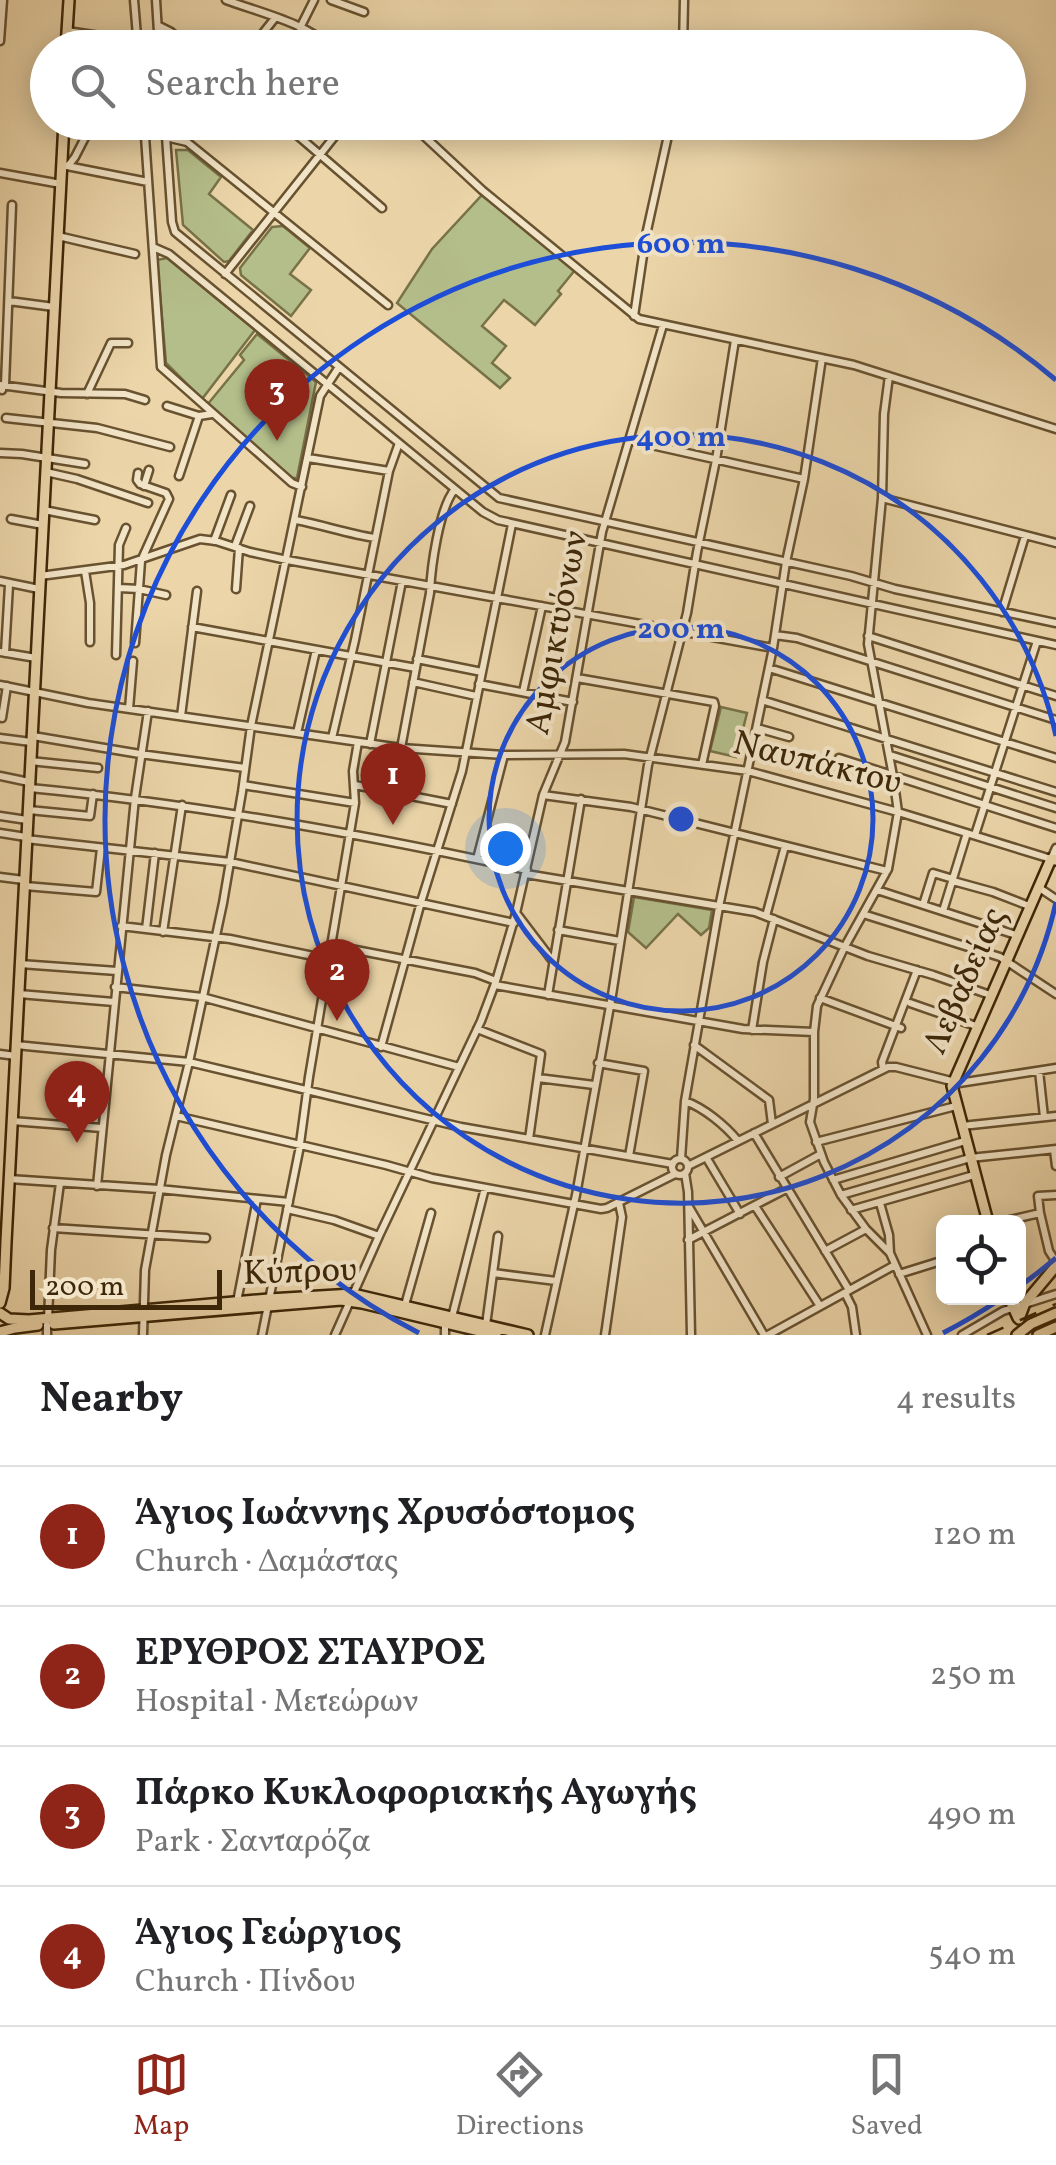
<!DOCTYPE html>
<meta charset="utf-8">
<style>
body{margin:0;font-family:Vollkorn,serif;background:#f6f6f6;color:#202124}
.controls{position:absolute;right:30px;bottom:30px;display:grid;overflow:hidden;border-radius:15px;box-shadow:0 5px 25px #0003}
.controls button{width:90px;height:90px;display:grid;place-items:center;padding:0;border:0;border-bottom:2px solid #e0e0e0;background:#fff;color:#202124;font:50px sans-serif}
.scale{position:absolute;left:30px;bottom:25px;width:192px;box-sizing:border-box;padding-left:10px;border:5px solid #3d2708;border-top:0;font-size:28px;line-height:35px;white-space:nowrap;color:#3d2708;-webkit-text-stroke:8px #f2e4c7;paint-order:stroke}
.you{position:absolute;left:505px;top:848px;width:35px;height:35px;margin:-25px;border:8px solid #fff;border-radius:50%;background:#1a73e8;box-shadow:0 0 0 15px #1a73e833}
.badge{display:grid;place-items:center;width:65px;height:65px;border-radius:50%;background:#8f2418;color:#fff;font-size:32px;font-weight:700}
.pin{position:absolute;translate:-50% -82px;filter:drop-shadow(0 2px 5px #0008)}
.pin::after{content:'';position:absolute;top:52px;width:35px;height:30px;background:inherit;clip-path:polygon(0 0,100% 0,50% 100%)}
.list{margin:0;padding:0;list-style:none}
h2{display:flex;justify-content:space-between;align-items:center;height:130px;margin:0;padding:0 40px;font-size:42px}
h2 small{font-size:32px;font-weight:400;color:#757577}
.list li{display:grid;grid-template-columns:65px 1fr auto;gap:30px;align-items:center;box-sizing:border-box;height:140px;padding:0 40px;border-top:2px solid #e0e0e0}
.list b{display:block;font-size:38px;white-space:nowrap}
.list p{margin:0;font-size:32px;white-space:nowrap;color:#757577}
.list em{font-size:32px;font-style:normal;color:#757577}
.icon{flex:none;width:55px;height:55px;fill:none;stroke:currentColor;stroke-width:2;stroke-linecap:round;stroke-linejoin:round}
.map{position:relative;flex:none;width:1056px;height:1335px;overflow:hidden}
.search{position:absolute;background:#fff;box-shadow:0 5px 25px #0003;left:30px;right:30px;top:30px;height:110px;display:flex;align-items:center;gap:25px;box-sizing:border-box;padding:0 35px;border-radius:55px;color:#757577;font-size:38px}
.sheet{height:690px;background:#fff}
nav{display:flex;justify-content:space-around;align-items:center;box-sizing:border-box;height:140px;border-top:2px solid #e0e0e0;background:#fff;font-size:28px;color:#757577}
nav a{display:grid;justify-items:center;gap:5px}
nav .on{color:#8f2418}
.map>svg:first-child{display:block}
</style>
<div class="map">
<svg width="1056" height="1335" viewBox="0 0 1056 1335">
<rect width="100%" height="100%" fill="#ebd5a9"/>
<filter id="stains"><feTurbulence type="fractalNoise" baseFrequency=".002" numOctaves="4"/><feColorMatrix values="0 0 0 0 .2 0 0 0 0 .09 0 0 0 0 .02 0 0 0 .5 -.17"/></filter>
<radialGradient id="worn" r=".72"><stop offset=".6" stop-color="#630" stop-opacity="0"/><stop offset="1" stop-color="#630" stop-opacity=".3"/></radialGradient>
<!-- green -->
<path fill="#b4be8a" stroke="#787249" stroke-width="2.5" d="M176,150H188L221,177L209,194L253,230L229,261L224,262L183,225Z
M482,195L575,270L558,291L561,294L535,325L504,300L482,326L506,346L492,363L510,378L500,388L397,303L432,249Z
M283,226L310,248L290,274L311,290L291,316L241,275L240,268L272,227Z
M167,258L255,330L202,399L166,363L157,260Z
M257,334L316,382L297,478H292L207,405L244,360L240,355Z
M721,707L747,713L736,757L710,751Z
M634,897L712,910L709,928L701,935L678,914L646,948L628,932Z"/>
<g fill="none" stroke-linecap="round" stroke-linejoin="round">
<defs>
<path id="minor" d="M134,0L138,48
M156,0L159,48
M226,0C258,12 307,23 332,48
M331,0L364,12
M159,26L171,32L191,48
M300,28L314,0
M67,31L113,38L137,39
M0,41L3,0
M251,48L275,18
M683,48L684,0
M144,122L161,367L292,483L302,487
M165,122L172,222L175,232L499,498L851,576L895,589L1056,623
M282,122L382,208
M409,122L482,190L639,319L854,365L1056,429
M90,129L142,122
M166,137L187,142L388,305
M62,165L148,182
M68,166L75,157L93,122
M0,173L61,184
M58,236L135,254
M153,247L169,254L455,489L483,512L498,520L1056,645
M225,274L346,122
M9,301L54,307
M634,316L646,235L671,122
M889,376L884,414L882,498L868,644L893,776L898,812L888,869L844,948L817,1006L814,1032V1099L810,1122L824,1162L841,1195L866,1229L890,1253L927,1335
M0,385L61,393L125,394L145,400
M5,385L12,205
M0,389L2,390
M87,394L111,343H128
M167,406L199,416
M6,418L97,428L170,447
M629,440L804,479
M0,453L22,454L85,464
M308,458L389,471
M46,472L77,479L148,503
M179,476L199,416L212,414
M144,486L149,470
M882,498L1056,543
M44,510L95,520
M11,519L43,525
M296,520C323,525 348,534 375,538
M214,541L231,495
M235,546L250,506
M85,571L90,603V642
M40,576L124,565L200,539L216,541L250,552L287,560L773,648
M0,581L39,589
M119,588L139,589L166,595
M236,589L239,548
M1002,612L1025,536
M192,627L416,668
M775,635L797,638L1056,720
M868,636L1056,696
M135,643L141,561L169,499L166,493L140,484L137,480L138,473
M0,652L36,658
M5,653L9,585
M116,655L119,545L126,528
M417,659L482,672
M769,668L1056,758
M577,678L714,702L715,706L702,765
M413,682L476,696
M479,684L573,702
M0,685L88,703L401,748L504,755L624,754L748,771L898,812L1051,859L1056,848
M523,692L542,606
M762,700L1056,792
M129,709L133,661
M181,716L197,591
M2,718L7,686
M757,728L789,737
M297,733L316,650
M33,736L140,754L245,768
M0,738L31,742
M332,738L355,640L389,471L399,443
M370,744L402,581
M401,748L430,593C431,567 439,508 455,489
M890,755L1056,808
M839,758L1056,828
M30,761L98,768
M0,776L29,782
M243,785L355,803
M355,785L452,804
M30,788C197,804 363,834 527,870
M543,795L631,807L887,871
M29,810L90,816L93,794
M0,816L27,820
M0,833L26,837
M975,835L1037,641
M26,839L230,862L514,923
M477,859L504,755
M526,874L755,912L868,956L933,975L990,995
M0,877L24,880
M953,881L993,892L1029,906
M25,886L96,892L101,848
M1038,887L1056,899
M877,890L1016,935
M923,905L933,873L953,879
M943,911L967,833
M517,914L552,960
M863,914L1000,957L1056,994
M766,916L785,846
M121,926L230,939L328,959
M146,929L155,853
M558,930L620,941
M163,932L182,805
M330,945L475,973L496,981
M20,964L117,971
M495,985L743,1029L814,1032
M115,987L202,997L459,1067
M19,994L114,1002
M548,995L581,799
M820,998L901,1028
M910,1003L976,1026
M477,1029L541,1054L529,1139
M752,1030L763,962L774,919
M16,1045L189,1062L461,1127L673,1164
M694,1045L769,1100L772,1124
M381,1047L421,902L462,771L512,524
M0,1054L16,1056
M598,1063L644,1071L629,1156
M883,1069L882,1062L917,970
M1039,1071L1044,1117
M538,1078L594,1085
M685,1101C704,1108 725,1125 738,1141
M176,1116L386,1165L432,1178L601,1209L607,1208L675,1174
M12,1121L102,1128
M962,1126L1056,1116
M754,1133L849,1290
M816,1142L956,1106
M1054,1150L1056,1166
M706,1157L740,1214
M681,1159L685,1101L719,907L773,648L786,562L804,479L822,358
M672 1167a8 8 0 1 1 16 0a8 8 0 1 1-16 0Z
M688,1166L888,1067H896L959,1083L1056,1068
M685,1173L688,1192L691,1335
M779,1177L821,1154
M9,1179L159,1189L289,1202
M833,1180L965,1141
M97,1186L135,798L148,711
M841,1195L970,1158L1056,1149
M880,1203L889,1235L890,1253
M755,1206L820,1306
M689,1207L764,1335
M287,1209L334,1220L379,1236
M851,1210L974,1175
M1040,1213L1038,1196L1056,1195
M1001,1222L1040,1213L1049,1251L1056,1262
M53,1228L206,1238
M688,1240L786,1189
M825,1251L866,1229
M493,1273L556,1281
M899,1274L944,1260
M845,1293L852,1307L856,1335
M237,1302L257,1199
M405,1305L431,1213
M452,1317L485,1188
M48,1319L51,1250L60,1183
M486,1325L498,1236
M47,1335V1325
M143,1335L145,1270L166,1155L189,1062L223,903L242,792L251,726L320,396L339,367
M262,1335L299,1151L309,1077L355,803L353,771L358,742
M335,1335L379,1236L481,1021L496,981L516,913L543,795L565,742L602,532L663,325
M445,1335V1323
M545,1335L576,1195L612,995L648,765L687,613L697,552L716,460L735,340
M605,1335L622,1217L619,1203
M768,1335L895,1265
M962,1335L1003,1311L1056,1294"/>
<path id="major" d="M66,48L69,0
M988,1222L952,1086L1051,859L1056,860
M1009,1298L1018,1318
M0,1303L4,1288L6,1242L64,122
M0,1313L9,1319L29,1320L269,1299L353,1294L528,1335
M1019,1319L1025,1303L1056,1266
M54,1324L341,1300L362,1303L496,1335
M0,1332L15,1328L38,1325
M1017,1335L1031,1324L1056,1313
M1038,1335L1056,1327"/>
</defs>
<!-- minor casing -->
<use href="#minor" stroke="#685230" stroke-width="11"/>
<!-- major casing -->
<use href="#major" stroke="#3d2708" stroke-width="14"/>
<!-- minor -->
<use href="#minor" stroke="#f2e4c7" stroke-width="6"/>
<!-- major -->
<use href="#major" stroke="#ebd5a9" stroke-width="9"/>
<!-- rail -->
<path stroke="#3d2708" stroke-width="2.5" stroke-dasharray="18 18" stroke-linecap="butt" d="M987,1335L1056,1304"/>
</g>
<!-- distance rings -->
<g fill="none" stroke="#1d4ed8" stroke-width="5">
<circle cx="681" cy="819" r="192"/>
<path d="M1056 902A384 384 0 1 1 1056 736"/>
<path d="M1056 1258A577 577 0 0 1 1020 1286M999 1300A577 577 0 0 1 943 1333M419 1333A577 577 0 1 1 1056 380"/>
</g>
<g text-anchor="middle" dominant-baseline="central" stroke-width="8" stroke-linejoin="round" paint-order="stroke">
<!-- street labels -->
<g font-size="35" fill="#3d2708" stroke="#f2e4c7">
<text transform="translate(558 633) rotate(-79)">Αμφικτυόνων</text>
<text transform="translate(817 764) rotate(14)">Ναυπάκτου</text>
<text transform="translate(966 981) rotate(-66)">Λεβαδείας</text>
<text transform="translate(300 1273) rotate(-2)">Κύπρου</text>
</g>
</g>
<circle cx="681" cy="819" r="15" fill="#1d4ed8" stroke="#f2e4c7" stroke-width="5"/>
<g font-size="30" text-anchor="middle" font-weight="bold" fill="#1d4ed8" stroke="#f2e4c7" stroke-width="8" stroke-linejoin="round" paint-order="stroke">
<text x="681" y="253">600 m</text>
<text x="681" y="446">400 m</text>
<text x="681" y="638">200 m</text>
</g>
<rect width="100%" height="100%" filter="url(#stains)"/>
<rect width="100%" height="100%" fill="url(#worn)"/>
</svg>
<div class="controls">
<button><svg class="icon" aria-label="locate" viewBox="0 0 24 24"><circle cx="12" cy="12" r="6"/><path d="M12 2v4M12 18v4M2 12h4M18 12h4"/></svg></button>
</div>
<div class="scale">200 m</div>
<div class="you"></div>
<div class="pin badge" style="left:393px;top:825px">1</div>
<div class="pin badge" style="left:337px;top:1021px">2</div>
<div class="pin badge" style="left:277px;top:441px">3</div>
<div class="pin badge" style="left:77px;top:1143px">4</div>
<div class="search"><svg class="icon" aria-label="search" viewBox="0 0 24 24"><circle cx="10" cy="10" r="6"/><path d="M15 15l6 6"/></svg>Search here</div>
</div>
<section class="sheet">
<h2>Nearby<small>4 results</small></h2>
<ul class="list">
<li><span class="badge">1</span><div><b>Άγιος Ιωάννης Χρυσόστομος</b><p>Church · Δαμάστας</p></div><em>120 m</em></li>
<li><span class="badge">2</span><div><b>ΕΡΥΘΡΟΣ ΣΤΑΥΡΟΣ</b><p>Hospital · Μετεώρων</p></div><em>250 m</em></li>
<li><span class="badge">3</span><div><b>Πάρκο Κυκλοφοριακής Αγωγής</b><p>Park · Σανταρόζα</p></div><em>490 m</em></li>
<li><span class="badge">4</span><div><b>Άγιος Γεώργιος</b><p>Church · Πίνδου</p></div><em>540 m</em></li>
</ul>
</section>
<nav>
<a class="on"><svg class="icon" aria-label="map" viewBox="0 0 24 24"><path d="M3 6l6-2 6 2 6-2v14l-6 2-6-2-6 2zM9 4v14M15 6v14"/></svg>Map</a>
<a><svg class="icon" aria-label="directions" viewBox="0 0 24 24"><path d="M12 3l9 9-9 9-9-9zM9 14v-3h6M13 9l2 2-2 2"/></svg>Directions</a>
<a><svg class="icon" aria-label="saved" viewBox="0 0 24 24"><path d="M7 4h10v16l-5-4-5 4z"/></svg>Saved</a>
</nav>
